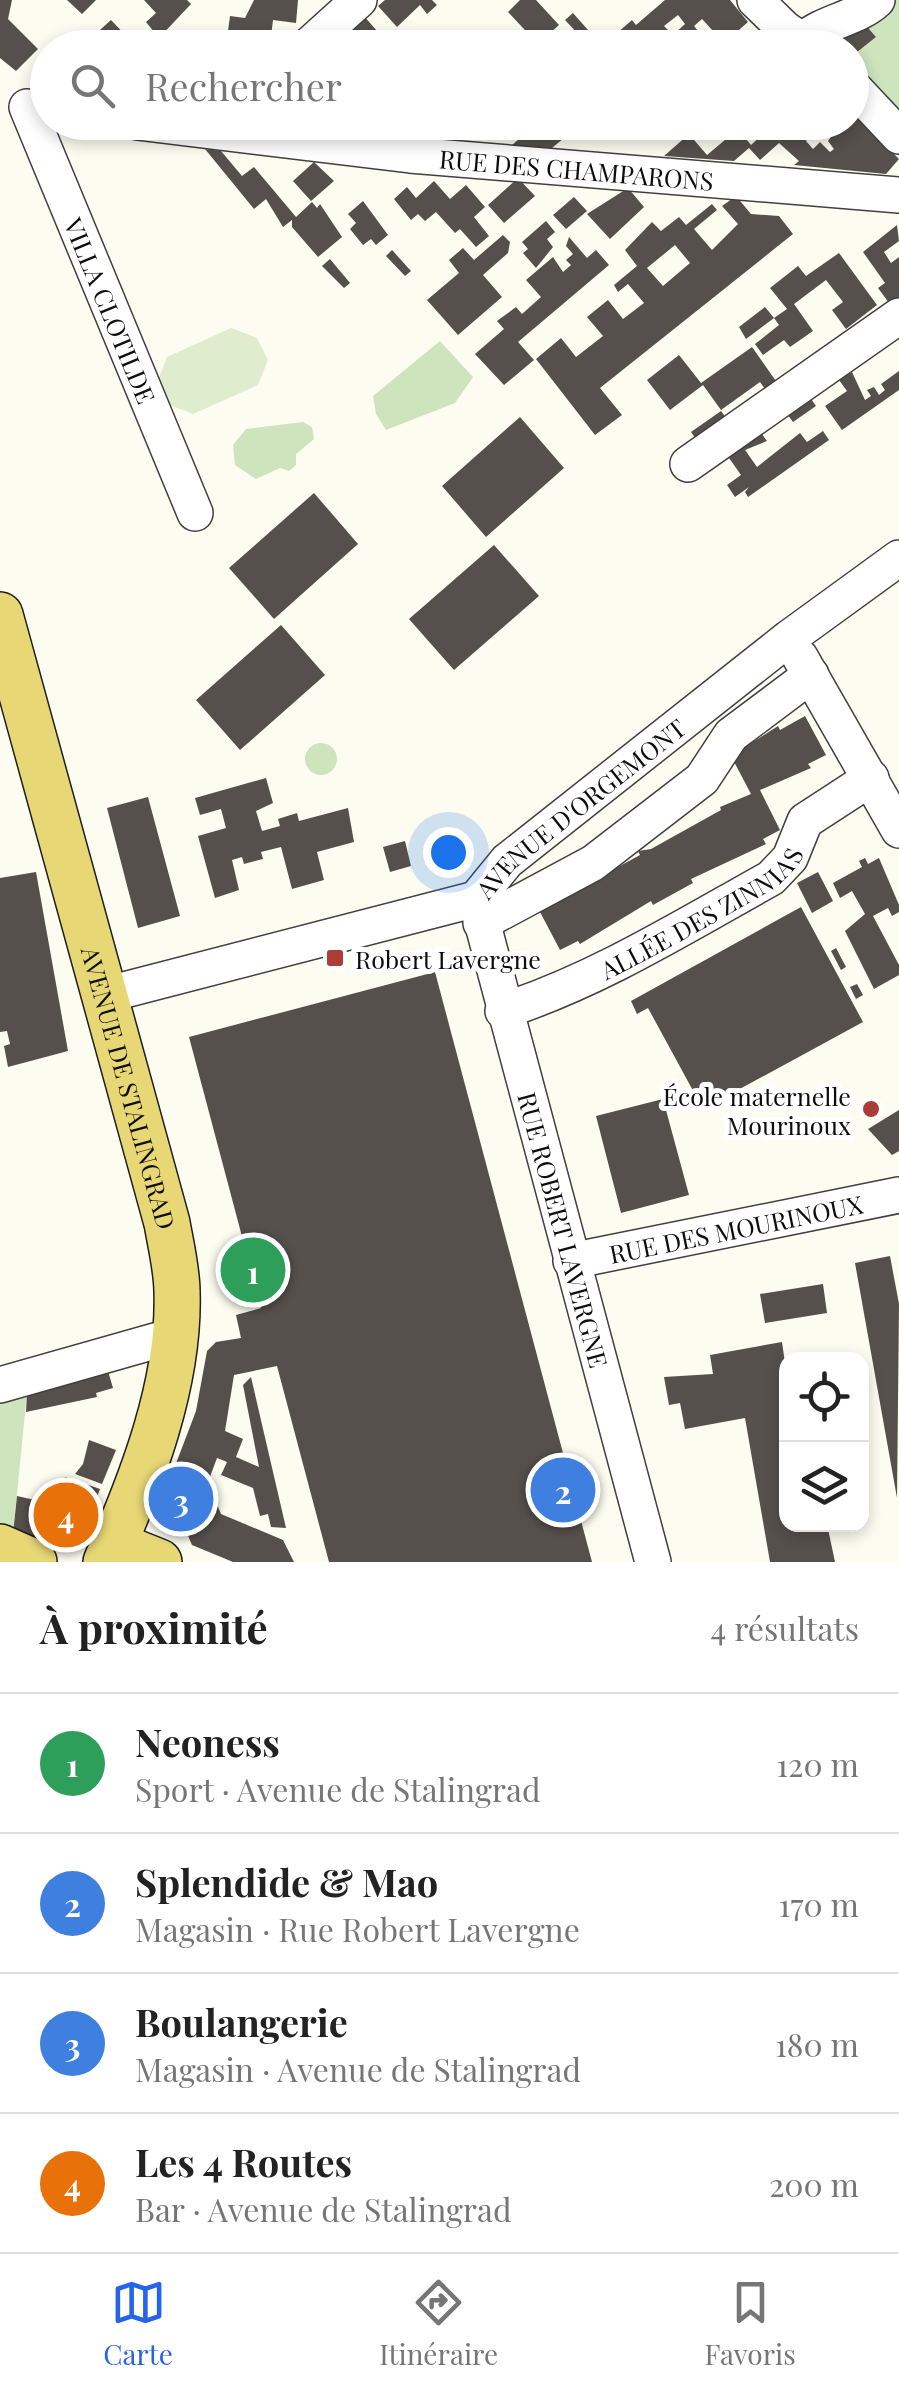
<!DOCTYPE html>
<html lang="fr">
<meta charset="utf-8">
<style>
body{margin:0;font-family:"Playfair Display",serif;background:#f2f2f2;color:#222}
.controls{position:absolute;right:30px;bottom:30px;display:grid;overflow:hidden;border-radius:20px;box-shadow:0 5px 15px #0003}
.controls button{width:90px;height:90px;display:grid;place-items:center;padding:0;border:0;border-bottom:2px solid #e0e0e0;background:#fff;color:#222;font:50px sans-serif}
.you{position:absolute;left:448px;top:852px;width:35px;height:35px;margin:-25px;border:8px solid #fff;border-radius:50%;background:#1a73e8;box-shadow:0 0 0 15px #1a73e833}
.badge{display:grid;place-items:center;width:65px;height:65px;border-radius:50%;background:#2563eb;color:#fff;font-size:32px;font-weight:700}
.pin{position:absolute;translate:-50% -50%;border:5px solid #fff;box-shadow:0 2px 10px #0006}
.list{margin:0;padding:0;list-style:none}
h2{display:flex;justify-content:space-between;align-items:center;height:130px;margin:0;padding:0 40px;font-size:42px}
h2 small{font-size:32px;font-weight:400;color:#767676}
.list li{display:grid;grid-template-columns:65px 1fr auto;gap:30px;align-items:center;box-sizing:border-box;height:140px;padding:0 40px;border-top:2px solid #e0e0e0}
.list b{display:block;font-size:38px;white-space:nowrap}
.list p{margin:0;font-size:32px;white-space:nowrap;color:#767676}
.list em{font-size:32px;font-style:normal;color:#767676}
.icon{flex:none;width:55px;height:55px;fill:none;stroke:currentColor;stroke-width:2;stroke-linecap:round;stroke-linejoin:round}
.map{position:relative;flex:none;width:899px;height:1562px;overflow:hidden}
.search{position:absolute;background:#fff;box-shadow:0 5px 15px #0003;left:30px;right:30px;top:30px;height:110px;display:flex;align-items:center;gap:25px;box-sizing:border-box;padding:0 35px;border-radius:55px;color:#767676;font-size:38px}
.sheet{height:690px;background:#fff}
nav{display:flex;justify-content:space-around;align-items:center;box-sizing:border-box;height:140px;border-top:2px solid #e0e0e0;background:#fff;font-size:28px;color:#767676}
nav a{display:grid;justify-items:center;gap:5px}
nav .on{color:#2563eb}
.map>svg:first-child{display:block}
</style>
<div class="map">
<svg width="899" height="1562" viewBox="0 0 899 1562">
<rect width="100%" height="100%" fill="#fdfcf0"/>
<!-- green -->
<path fill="#cde4bd" d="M891,0H899V115L852,68V57L876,37L863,22Z
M440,341L473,377L455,403L386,430L376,414L373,396Z
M303,422L312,427L314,439L296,454V465L289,471L280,468L256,479L235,465L233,445L246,429Z
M305 759a16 16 0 1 1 32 0a16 16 0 1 1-32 0Z
M27,1393L13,1534L0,1530V1401Z"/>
<!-- pitch -->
<path fill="#dfecce" d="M231,328L257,338L268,360L258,385L193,414L167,404L157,383L167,357Z"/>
<!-- building -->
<path fill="#55504b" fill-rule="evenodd" d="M0,0H12L8,19L38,49L16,71L0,58Z
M67,0H96L82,14Z
M144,0H187L191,4L159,38L146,22L156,13Z
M254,0H298L296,23L273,20L270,45L204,48L205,39L220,40L221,30L228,31L230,16L245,18Z
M385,0H432L437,5L427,14L420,5L397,27L378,6Z
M520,0H536L559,25L538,44L508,12Z
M665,0H730L748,22L732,36L742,48H719L724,43L702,19L694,26L702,36L689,48L676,41L669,48H613L608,41L632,20L636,25ZM678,15L685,24L673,35L664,26Z
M356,7L392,48H339L355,33L343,19Z
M573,13L588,30L580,36L565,20Z
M111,20L130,40L122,48H80Z
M863,22L876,37L856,53L851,47L831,48Z
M852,112L899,159L886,174L794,165L799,161L779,143L760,160L749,148L734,161L664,156L689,134L707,155L738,129L751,145L776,122L789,128L801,122L811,133L806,141L813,149L820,142L830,152L834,149L828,141L833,134L822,122H852Z
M384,122H404L410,129L399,139L369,136Z
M538,122L547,131L553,126L564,138L552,148L511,146Z
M655,122H677L665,134Z
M205,149L221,151L242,176L254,167L296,217L312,202L317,208L320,204L342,237L318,257L292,227V220L283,227L266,199L254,209Z
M314,162L334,181L311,201L293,181Z
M518,178L535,196L504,223L488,205Z
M434,181L450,199L466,185L485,207L474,217L489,236L476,247L460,229L455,233L436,212L425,221L418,214L411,220L394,199L407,187L416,198Z
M628,188L644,207L610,239L587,214Z
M736,196L751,214L779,216L793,234L600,388L622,415L595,435L536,359L561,338L576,357L603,336L587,317L608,300L623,319L644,303L628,284L618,292L614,285L637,266L625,250L652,222L661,231L679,217L686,225L712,204L717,210L694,229L712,250L738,224L722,206ZM675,245L690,263L663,286L647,268Z
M574,197L587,211L566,229L553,215Z
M363,201L388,235L376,245L371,239L363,245L350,229L356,223L348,214Z
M546,221L555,232L547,239L553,247L536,268L523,253L528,249L522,242Z
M897,225L899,241L884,252L891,263L899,257V308L895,311L878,288L885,283L863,252Z
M503,235L510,242L508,253L483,275L502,297L458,335L427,300L459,273L449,260L463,248L474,260Z
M569,237L587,258L596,250L609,265L518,342L534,360L504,385L475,354L504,329L497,321L516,307L522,314L541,297L526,280L553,257L563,272L571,265L566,260L573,254L566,246Z
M392,250L411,271L405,276L386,256Z
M839,253L877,305L846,329L832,310L843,302L826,280L794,304L813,331L790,347L784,340L763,355L755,344L779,325L774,318L787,309L770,288L798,266L806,276Z
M330,259L350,283L344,288L322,266Z
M765,307L774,318L746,339L739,327Z
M752,347L783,391L772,399L760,382L721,410L703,385L670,410L647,380L679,355L701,383Z
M899,371V390L842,430L825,406L847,391L839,380L852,372L865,400L871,396L867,390L874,387L879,395L885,390L881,384Z
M809,396L816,406L793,422L781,406Z
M721,411L730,423L700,445L691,432Z
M520,417L564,468L486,537L442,486Z
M755,425L767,441L745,450L757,467L800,433L807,442L823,431L829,440L748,497L745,492L749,487L735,497L727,485L741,475L722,448Z
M314,493L358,544L274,619L229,568Z
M494,545L539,596L454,670L409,619Z
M281,625L325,675L240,750L196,700Z
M805,716L826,755L808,764L811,768L760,790L780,830L763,839L766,844L691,879L693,883L653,905L651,901L580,944L578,941L560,950L539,910L640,855L638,851L651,849L721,810L720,807L751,794L731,756L778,726L780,730Z
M266,778L273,803L256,811L262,831L280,826L278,819L297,813L299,821L348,808L354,842L317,852L324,880L292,889L281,847L261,852L263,859L244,864L242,857L232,860L239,890L215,898L198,836L226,828L221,809L200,815L195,798Z
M148,797L180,916L138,928L107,808Z
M405,841L411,866L390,872L383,847Z
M865,858L868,864L879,858L899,905V912L892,916L888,908L873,916L899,965V975L874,989L845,931L865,914L852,891L840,898L833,883L862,867L859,861Z
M36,872L68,1051L8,1067L4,1046L10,1044L7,1031L0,1032V878Z
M818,872L833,901L812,913L797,883Z
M801,907L863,1022L703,1109L648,1008L637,1014L631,1001Z
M836,948L846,967L841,970L831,951Z
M435,972L592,1562H329L277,1366L234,1375L225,1431L243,1439L236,1457L259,1467L243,1385L251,1377L286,1528L271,1527L268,1514L260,1516L253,1488L221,1475L227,1462L217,1458L208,1482L221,1514L283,1540L294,1562H233L192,1545L167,1487L196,1411L207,1351L216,1342L241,1338L236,1315L261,1308L189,1037Z
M857,984L863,995L856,999L850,987Z
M663,1099L689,1195L621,1213L596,1116Z
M899,1110V1151L892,1155L868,1129Z
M890,1256L899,1304L897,1498L855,1263Z
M823,1284L827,1313L765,1323L760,1294Z
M782,1342L786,1370V1411L780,1412L786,1431V1524H827L835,1562H770L745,1418L685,1429L680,1403L669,1405L664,1377L713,1374L710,1355Z
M108,1371L113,1388L96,1393L97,1397L26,1412L27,1393Z
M89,1440L116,1450L102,1484L75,1474L83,1464Z
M65,1477L100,1489L90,1515L29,1541L13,1534L17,1496L35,1500L34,1511L49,1512L52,1496L59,1492Z"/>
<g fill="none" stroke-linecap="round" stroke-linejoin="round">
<defs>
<g id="minor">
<path d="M755,0L785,29L813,48"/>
<path d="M803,40C825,21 857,19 877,0"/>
<path d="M306,48L359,0"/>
<path d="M852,86L899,136"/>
<path id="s1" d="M27,107L195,513"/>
<path id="s2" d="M137,122L410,155L899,195"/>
<path d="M688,464L899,316"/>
<path d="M800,657L899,830"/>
<path id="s3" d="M476,899L653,1562"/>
<path d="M481,923L593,863L702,779L731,735L811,675"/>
<path id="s4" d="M105,995L476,899L507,861L789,638L899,558"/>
<path id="s5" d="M503,1011C598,980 683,927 771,878L790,858L805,821L871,778"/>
<path id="s6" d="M571,1261L899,1195"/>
<path d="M0,1385L176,1335"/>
</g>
<g id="major">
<path id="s7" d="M0,615L167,1223C171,1246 177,1270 177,1292C180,1383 142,1480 106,1562"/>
<path d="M114,1544L159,1562"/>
<path d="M0,1547L34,1562"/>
</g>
</defs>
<!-- minor casing -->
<use href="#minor" stroke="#404040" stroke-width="38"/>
<!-- major casing -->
<use href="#major" stroke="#1e1e1e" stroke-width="48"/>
<!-- minor -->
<use href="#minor" stroke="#fff" stroke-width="35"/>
<!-- major -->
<use href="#major" stroke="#e8d775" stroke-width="45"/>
</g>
<!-- markers -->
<g fill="#ac3c37" stroke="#fff" stroke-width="4">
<rect x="325" y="948" width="20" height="20" rx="5"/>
<circle cx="871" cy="1109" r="10"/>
</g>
<g text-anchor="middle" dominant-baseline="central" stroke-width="10" stroke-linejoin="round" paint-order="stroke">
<!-- street labels -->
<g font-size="25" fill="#0d0d0d" stroke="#fff">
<text stroke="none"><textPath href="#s2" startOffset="442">RUE DES CHAMPARONS</textPath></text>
<text stroke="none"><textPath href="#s1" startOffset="220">VILLA CLOTILDE</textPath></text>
<text stroke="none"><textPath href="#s4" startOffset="522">AVENUE D'ORGEMONT</textPath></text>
<text stroke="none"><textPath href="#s5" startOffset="222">ALLÉE DES ZINNIAS</textPath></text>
<text stroke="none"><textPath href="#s7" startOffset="490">AVENUE DE STALINGRAD</textPath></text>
<text stroke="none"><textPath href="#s6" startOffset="168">RUE DES MOURINOUX</textPath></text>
<text stroke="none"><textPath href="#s3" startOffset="342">RUE ROBERT LAVERGNE</textPath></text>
</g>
<!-- poi labels -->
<g font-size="25" fill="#0d0d0d" stroke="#fff" text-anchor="start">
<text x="355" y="958">Robert Lavergne</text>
<text x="851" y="1095" text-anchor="end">École maternelle<tspan x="851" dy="29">Mourinoux</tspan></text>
</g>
</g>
</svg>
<div class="controls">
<button><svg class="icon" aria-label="locate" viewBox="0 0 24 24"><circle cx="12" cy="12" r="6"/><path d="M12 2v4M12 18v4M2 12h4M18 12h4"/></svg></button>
<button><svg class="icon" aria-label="layers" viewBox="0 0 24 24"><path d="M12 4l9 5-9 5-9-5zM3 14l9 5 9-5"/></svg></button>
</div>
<div class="you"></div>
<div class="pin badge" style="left:253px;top:1270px;background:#2e9e5b">1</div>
<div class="pin badge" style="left:563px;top:1490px;background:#3f7fe0">2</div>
<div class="pin badge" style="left:181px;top:1499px;background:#3f7fe0">3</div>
<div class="pin badge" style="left:66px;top:1515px;background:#e8710a">4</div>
<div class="search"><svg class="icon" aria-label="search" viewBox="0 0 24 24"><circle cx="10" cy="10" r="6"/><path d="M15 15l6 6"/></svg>Rechercher</div>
</div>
<section class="sheet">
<h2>À proximité<small>4 résultats</small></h2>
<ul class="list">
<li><span class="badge" style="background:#2e9e5b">1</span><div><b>Neoness</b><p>Sport · Avenue de Stalingrad</p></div><em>120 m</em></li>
<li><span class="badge" style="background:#3f7fe0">2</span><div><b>Splendide &amp; Mao</b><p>Magasin · Rue Robert Lavergne</p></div><em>170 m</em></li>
<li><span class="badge" style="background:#3f7fe0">3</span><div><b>Boulangerie</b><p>Magasin · Avenue de Stalingrad</p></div><em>180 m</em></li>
<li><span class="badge" style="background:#e8710a">4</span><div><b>Les 4 Routes</b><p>Bar · Avenue de Stalingrad</p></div><em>200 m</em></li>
</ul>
</section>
<nav>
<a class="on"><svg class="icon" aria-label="map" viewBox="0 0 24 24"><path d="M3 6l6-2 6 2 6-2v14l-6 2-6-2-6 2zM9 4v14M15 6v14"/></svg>Carte</a>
<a><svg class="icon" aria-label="directions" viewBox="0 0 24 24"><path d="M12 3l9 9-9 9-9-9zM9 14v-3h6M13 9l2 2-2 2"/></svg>Itinéraire</a>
<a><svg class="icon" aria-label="saved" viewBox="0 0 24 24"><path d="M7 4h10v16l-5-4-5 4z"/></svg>Favoris</a>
</nav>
